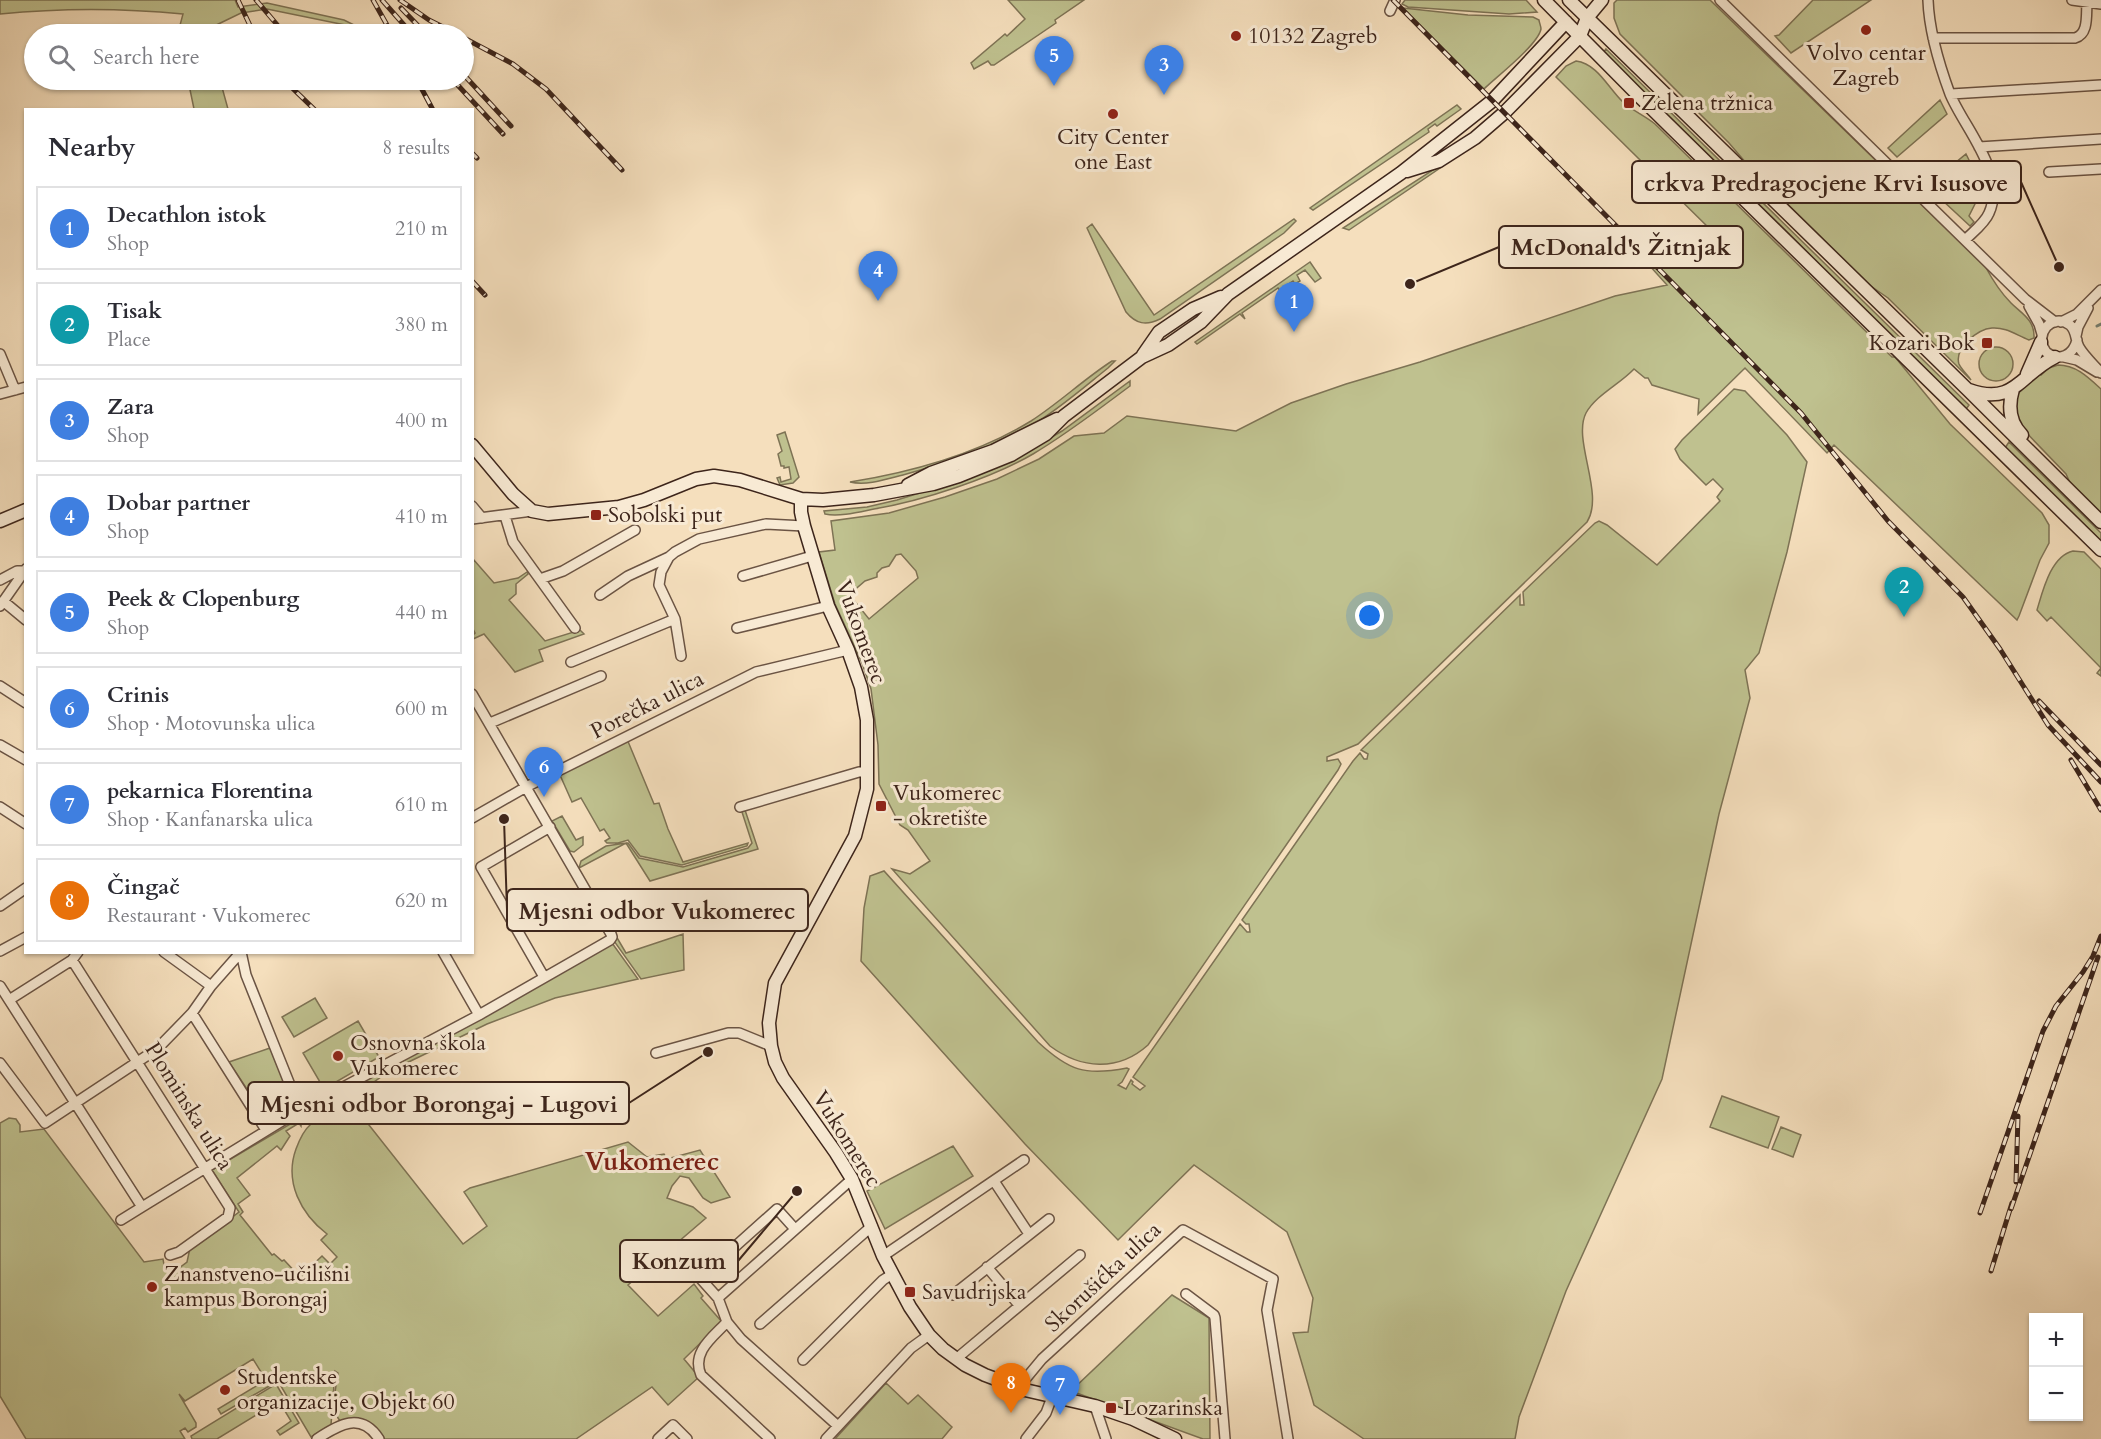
<!DOCTYPE html>
<meta charset="utf-8">
<style>
body{margin:0;font-family:Cardo,serif;background:#f7f7f7;color:#2b2b33}
.controls{position:absolute;right:18px;bottom:18px;display:grid;overflow:hidden;border-radius:0px;box-shadow:0 2px 4px #0004}
.controls button{width:54px;height:54px;display:grid;place-items:center;padding:0;border:0;border-bottom:2px solid #e1e1e2;background:#fff;color:#2b2b33;font:30px sans-serif}
.you{position:absolute;left:1370px;top:616px;width:21px;height:21px;margin:-15px;border:4px solid #fff;border-radius:50%;background:#1a73e8;box-shadow:0 0 0 9px #1a73e833}
.badge{display:grid;place-items:center;width:39px;height:39px;border-radius:50%;background:#d93025;color:#fff;font-size:20px;font-weight:700}
.pin{position:absolute;translate:-50% -50px;filter:drop-shadow(0 2px 3px #0008)}
.pin::after{content:'';position:absolute;top:32px;width:21px;height:18px;background:inherit;clip-path:polygon(0 0,100% 0,50% 100%)}
.list{margin:0;padding:0;list-style:none}
h2{display:flex;justify-content:space-between;align-items:center;height:78px;margin:0;padding:0 24px;font-size:26px}
h2 small{font-size:20px;font-weight:400;color:#7c7c81}
.list li{display:grid;grid-template-columns:39px 1fr auto;gap:18px;align-items:center;box-sizing:border-box;height:84px;margin:0 12px 12px;padding:0 12px;border:2px solid #e1e1e2;border-radius:0px}
.list b{display:block;font-size:22px;white-space:nowrap}
.list p{margin:0;font-size:20px;white-space:nowrap;color:#7c7c81}
.list em{font-size:20px;font-style:normal;color:#7c7c81}
.icon{flex:none;width:33px;height:33px;fill:none;stroke:currentColor;stroke-width:2;stroke-linecap:round;stroke-linejoin:round}
.map{position:relative;flex:none;width:2101px;height:1439px;overflow:hidden}
.search{position:absolute;background:#fff;box-shadow:0 2px 4px #0004;left:24px;top:24px;width:450px;height:66px;display:flex;align-items:center;gap:15px;box-sizing:border-box;padding:0 21px;border-radius:33px;color:#7c7c81;font-size:22px}
.panel{position:absolute;background:#fff;box-shadow:0 2px 4px #0004;left:24px;top:108px;width:450px;height:846px;border-radius:0px}
.map>svg:first-child{display:block}
</style>
<div class="map">
<svg width="2101" height="1439" viewBox="0 0 2101 1439">
<rect width="100%" height="100%" fill="#f5dfbd"/>
<filter id="stains"><feTurbulence type="fractalNoise" baseFrequency=".00333" numOctaves="4"/><feColorMatrix values="0 0 0 0 .2 0 0 0 0 .09 0 0 0 0 .02 0 0 0 .5 -.17"/></filter>
<radialGradient id="worn" r=".72"><stop offset=".6" stop-color="#630" stop-opacity="0"/><stop offset="1" stop-color="#630" stop-opacity=".3"/></radialGradient>
<!-- green -->
<path fill="#bfc18f" stroke="#7e7355" stroke-width="1.5" fill-rule="evenodd" d="M0,0H235L238,7L267,3L344,20L360,28L267,9L241,13L206,30L207,34H180L179,29L183,14C122,8 60,8 0,14Z
M1008,0H1084L1055,20L1056,23L994,65H991L988,61L974,69L971,63L1005,34L1007,36L1025,19Z
M1405,0H1526L1537,12L1509,14L1408,7L1402,4Z
M1617,0H1710L1985,266C1992,279 2000,292 2011,303C2022,314 2035,320 2034,338L2029,340C2016,335 2006,327 1992,328C1978,329 1954,348 1959,364C1961,369 1968,375 1971,380L1888,298L1862,280L1765,185L1729,143L1620,34L1614,18V3Z
M1813,0H1871L1791,53L1775,36L1779,35Z
M1403,8L1468,15L1533,17L1539,20C1539,22 1541,26 1541,29C1538,45 1495,78 1484,89Z
M1606,49L1969,405L1966,409L1603,53Z
M1576,61C1598,64 1608,88 1623,102C1633,111 1645,116 1655,124L1892,357H1895L1950,424L2042,513L2049,525V543L2040,560L2019,616L2017,620L1834,445L1827,453L1745,368L1698,414L1699,399L1652,385L1648,378H1645L1634,369C1620,384 1596,395 1586,413C1572,440 1605,494 1587,522L1358,744L1327,757V761L1338,759L1341,764L1338,770L1148,1045C1118,1072 1081,1069 1050,1046L892,869L910,874L930,861L908,830L900,825L879,784L878,745L871,689L862,663L835,604L819,552L835,550L831,521L889,513L945,497L997,479L1039,459L1074,436L1104,433L1127,416L1236,431L1291,403L1346,384L1420,362L1615,296L1667,285L1649,265L1716,235L1556,77L1566,66ZM901,554L916,571L918,578L869,619L852,598L851,593L865,581L877,577V573L882,568L889,566L896,555Z
M188,80H220L228,109H194Z
M1940,100L1947,114L1897,157L1888,148Z
M1457,105L1461,109L1437,126L1435,124L1428,129L1429,132L1313,210L1310,208Z
M1966,154L1983,188L1969,216L1974,222L1970,226L1927,186Z
M1442,164L1443,166L1349,230L1343,228Z
M1294,219L1296,221L1284,233L1160,319C1146,326 1136,324 1126,312L1087,228L1092,224L1154,315Z
M1310,262L1321,278L1315,282L1305,270L1297,275L1300,281L1295,284L1293,281L1284,287L1285,290L1282,293L1278,288L1242,313L1245,319L1240,314L1197,344L1195,342Z
M1979 364a17 17 0 1 1 34 0a17 17 0 1 1-34 0Z
M1112,361H1115L1108,368C1083,388 1058,410 1031,426C992,448 947,463 903,475C887,479 867,486 850,482C912,472 977,454 1031,421C1059,403 1084,379 1112,361Z
M2058,365C2076,365 2088,377 2101,389V515L2071,485L2066,474L2018,424L2014,398L2038,373L2041,375L2049,368Z
M1130,381V386C1099,409 1067,434 1033,454C992,478 922,501 874,509C859,512 839,517 825,514L824,511L867,507L897,500L961,480L1013,460L1062,431Z
M1734,389L1745,391L1787,435L1807,462L1787,552L1759,653L1745,670L1750,698L1719,814L1662,1079L1566,1291L1519,1417L1515,1439H1364L1314,1405L1293,1333L1308,1332L1313,1298L1287,1232L1194,1165L1118,1240L1025,1144L861,961L864,908L870,876L884,871L1038,1042C1069,1071 1085,1076 1127,1068L1129,1069L1122,1082L1118,1085L1126,1089L1131,1080L1133,1082L1132,1084L1140,1090L1145,1086L1133,1077L1240,924L1247,932H1250L1249,924H1246L1242,920L1353,761L1360,753L1364,759H1367L1368,754L1361,750L1520,595V605H1524L1523,592L1595,523L1599,521L1607,525L1657,565L1720,501L1717,497L1723,489L1713,479L1706,485L1680,459L1675,449L1682,440Z
M785,432L799,477L793,483L780,485L777,478L780,477L781,482L791,479L789,467L784,468V466H781L778,454L782,451L777,435Z
M2009,442L2101,533V541L2005,448Z
M2073,551L2084,552L2101,569V676L2097,673L2101,668L2051,617L2047,621L2037,610C2043,590 2051,556 2073,551Z
M473,559L494,583L518,578L527,572L528,574L516,584V594L509,600L545,641L580,630L584,634L539,650L543,661L515,672L484,634L473,639V635L475,633L473,629Z
M627,739L654,804L659,803L668,829L683,862L748,843L747,846L682,865L640,856L628,840L618,843H607L605,841L610,838L604,829L600,831L581,798L572,802L560,775Z
M745,810L758,849L650,881L626,843L579,868L581,861L606,846L626,843H628L639,858L683,867L748,848L752,843L742,812Z
M562,816L576,840L583,837V845L574,852L570,851L552,821Z
M683,934L684,970L641,979L614,941L616,936L626,953Z
M612,943L638,979L555,998L487,1024L388,1072L371,1084L314,1115L310,1116L308,1114L309,1109Z
M315,998L327,1018L294,1037L282,1017Z
M358,1021L379,1057L324,1089L303,1053Z
M270,1048L292,1102V1108L269,1122L229,1062Z
M1722,1096L1779,1117L1768,1148L1710,1127Z
M350,1101L463,1244L487,1226L464,1192L470,1188L628,1142L647,1157L664,1154L667,1159L700,1150L730,1197L711,1203L703,1198L689,1178L680,1176L672,1186L667,1198L693,1207L706,1218L628,1285L658,1316L694,1284L703,1296L701,1298L722,1322L684,1359L699,1377L668,1405L652,1387L576,1439H383C367,1424 362,1414 340,1421C330,1408 336,1388 338,1373L335,1371L331,1425L311,1437L278,1381L221,1414L218,1409L266,1380L253,1359L185,1401L179,1394L196,1423V1427L188,1432L185,1428L180,1431L185,1439H26L0,1396V1123L9,1118L16,1119L20,1125V1132L44,1129L144,1262L163,1259L165,1271L179,1268L187,1262L190,1248L239,1212L212,1170L302,1117L301,1126L299,1123L286,1131L290,1136L281,1150L277,1146L237,1178L250,1195L238,1204L243,1212L240,1215L272,1255L274,1254L282,1261L284,1260L300,1277L322,1256L330,1264L337,1257L321,1240L327,1234C301,1214 284,1182 296,1149C299,1141 304,1130 310,1125C321,1115 338,1108 350,1101Z
M1781,1127L1801,1135L1793,1157L1772,1149Z
M953,1146L973,1176L885,1229L867,1191Z
M1172,1295L1209,1318L1210,1439H1203L1071,1391Z
M886,1383L908,1404L918,1395L952,1427L942,1439H835Z
M276,1384L299,1423L280,1435L277,1431L291,1421L279,1401L217,1439H192L191,1436Z"/>
<g fill="none" stroke-linecap="round" stroke-linejoin="round">
<!-- stream -->
<path stroke="#778072" stroke-width="3" d="M2097,326L2101,324"/>
<defs>
<path id="street" d="M1720,0L2025,299L2055,322
M1928,0C1929,31 1939,64 1950,94C1964,128 2007,173 1989,213C1985,223 1973,232 1965,240
M2072,0L2101,4
M1390,11L1395,0
M1933,38H2075C2089,34 2086,15 2087,2
M1951,94L2101,85
M1979,147L2101,139
M2049,172L2101,169
M2029,306L2039,324L2042,334
M2061,322L2077,314L2101,290
M2076,336L2078,327L2088,308
M2077,340C2073,356 2059,362 2046,352C2033,334 2052,312 2070,325C2077,331 2075,340 2079,347C2084,356 2094,365 2101,373
M0,354L15,390
M2064,357L2077,360L2097,372
M0,394L26,387
M472,506L482,518
M505,516L513,542L575,628
M472,519L532,511
M743,576L812,556
M540,579L563,571L635,530
M0,580L17,571H24
M600,595L628,576L669,557
M3,601L26,620
M0,606L26,569
M675,619L681,656
M737,628L828,606
M571,662L675,619L659,585L661,572L669,557L675,552L699,539L766,524L804,526
M0,686L26,703
M490,723L601,676
M0,745L26,760
M0,807L26,824
M740,807L859,772H868
M472,818L526,787L756,672L848,650
M0,906L26,888
M0,951L26,937
M164,952L211,986
M241,952L246,975L300,1110
M443,952L479,1015
M72,960L230,1208L228,1217L179,1252L170,1255
M544,977L481,867L550,827
M0,986L142,1207L300,1110L479,1015L610,940L612,937L611,934L472,694
M9,1000L72,960L78,952
M192,1013L266,1130
M656,1053L728,1033H739L771,1046
M0,1063L45,1123L157,1049L192,1013L211,986L241,952
M994,1181L1029,1234
M121,1220L142,1207
M795,1229L777,1209L700,1278L718,1298L727,1322L741,1339L838,1426
M883,1256L1024,1160
M987,1267L1019,1305
M1186,1294L1214,1315L1215,1318L1225,1439
M953,1295L1049,1219
M718,1298L852,1179
M727,1322C713,1337 691,1352 701,1375L770,1439
M760,1324L872,1226
M956,1359L1080,1255
M803,1360L883,1280L891,1275
M1018,1388L1042,1359L1183,1230L1273,1279L1267,1310L1288,1439
M1095,1406L1106,1439
M317,1439C338,1425 361,1411 379,1439
M658,1439L673,1425L687,1439
M826,1439L911,1348L929,1335
M1026,1439L1046,1413L1052,1397"/>
<path id="secondary" d="M1544,0L1640,97L2101,550
M1569,0L1968,390L2101,522
M1407,171L1439,161L1475,138L1504,113L1580,36L1587,18L1602,0
M1143,355L1159,332L1193,309L1221,297
M2027,374L2041,342
M2013,389C2008,406 2009,422 2022,435
M1969,390C2015,406 2020,374 2055,357
M472,445L513,494L532,511L548,514L619,507L644,500L696,479L714,476L740,480L801,499L823,500L874,495L933,484L959,476L1011,455L1046,434L1064,416L1142,357L1168,345L1201,322L1228,294L1401,173L1492,101L1566,22
M908,485L931,473L993,451L1057,419
M801,499V512L804,526L828,606L848,650L861,687L867,720V789L855,836L775,983L769,1023L771,1046L775,1062L783,1078L836,1153L852,1179L883,1256L910,1307L929,1335L943,1349L965,1365L985,1375L1025,1390L1095,1406L1133,1419L1175,1439
M0,521L26,510"/>
</defs>
<!-- street casing -->
<use href="#street" stroke="#6b5444" stroke-width="12"/>
<!-- secondary casing -->
<use href="#secondary" stroke="#3d251b" stroke-width="15"/>
<!-- street -->
<use href="#street" stroke="#f8ead4" stroke-width="9"/>
<!-- secondary -->
<use href="#secondary" stroke="#f8ead4" stroke-width="12"/>
<defs>
<path id="rail" d="M238,0L254,34
M256,0L285,34
M373,0L392,34
M382,0L412,34
M400,0L429,20L457,34
M1393,0L1801,413L1888,521L1963,597L2000,649L2048,725L2101,782
M401,8L426,34
M464,38L513,64L546,89L622,170
M464,75L511,126
M284,80L315,110
M327,80L332,85
M417,80L433,110
M453,80L503,134
M472,153L477,158
M472,281L485,295
M2039,701L2101,765
M2071,760L2101,810
M2016,1182L2018,1116
M2011,1209L2098,957
M1980,1213L2043,1031L2056,1006L2083,972L2093,956L2101,936
M1991,1271L2012,1203"/>
</defs>
<!-- rail casing -->
<use href="#rail" stroke="#3d251b" stroke-width="5"/>
<!-- rail -->
<use href="#rail" stroke="#f8ead4" stroke-width="3" stroke-dasharray="9" stroke-linecap="butt"/>
</g>
<!-- markers -->
<g fill="#8f2418" stroke="#f8ead4" stroke-width="2">
<circle cx="1866" cy="30" r="6"/>
<circle cx="1236" cy="36" r="6"/>
<rect x="1623" y="97" width="12" height="12" rx="3"/>
<circle cx="1113" cy="114" r="6"/>
<rect x="1981" y="337" width="12" height="12" rx="3"/>
<rect x="590" y="509" width="12" height="12" rx="3"/>
<rect x="875" y="800" width="12" height="12" rx="3"/>
<circle cx="338" cy="1056" r="6"/>
<circle cx="152" cy="1287" r="6"/>
<rect x="904" y="1286" width="12" height="12" rx="3"/>
<circle cx="225" cy="1390" r="6"/>
<rect x="1105" y="1402" width="12" height="12" rx="3"/>
</g>
<g text-anchor="middle" dominant-baseline="central" stroke-width="6" stroke-linejoin="round" paint-order="stroke">
<!-- poi labels -->
<g font-size="22" fill="#3d251b" stroke="#f8ead4" text-anchor="start">
<text x="1248" y="36">10132 Zagreb</text>
<text x="1866" y="53" text-anchor="middle">Volvo centar<tspan x="1866" dy="25">Zagreb</tspan></text>
<text x="1641" y="103">Zelena tržnica</text>
<text x="1113" y="137" text-anchor="middle">City Center<tspan x="1113" dy="25">one East</tspan></text>
<text x="1975" y="343" text-anchor="end">Kozari Bok</text>
<text x="608" y="515">Sobolski put</text>
<text x="893" y="793">Vukomerec<tspan x="893" dy="25">- okretište</tspan></text>
<text x="350" y="1043">Osnovna škola<tspan x="350" dy="25">Vukomerec</tspan></text>
<text x="164" y="1274">Znanstveno-učilišni<tspan x="164" dy="25">kampus Borongaj</tspan></text>
<text x="922" y="1292">Savudrijska</text>
<text x="237" y="1377">Studentske<tspan x="237" dy="25">organizacije, Objekt 60</tspan></text>
<text x="1123" y="1408">Lozarinska</text>
</g>
<!-- street labels -->
<g font-size="22" fill="#3d251b" stroke="#f8ead4">
<text transform="translate(861 632) rotate(70)">Vukomerec</text>
<text transform="translate(647 705) rotate(-27)">Porečka ulica</text>
<text transform="translate(189 1106) rotate(58)">Plominska ulica</text>
<text transform="translate(847 1139) rotate(58)">Vukomerec</text>
<text transform="translate(1103 1277) rotate(-43)">Skorušićka ulica</text>
</g>
<!-- quarter labels -->
<g font-size="26" font-weight="bold" fill="#7a1f14" stroke="#f8ead4">
<text x="652" y="1161">Vukomerec</text>
</g>
</g>
<!-- callouts -->
<path fill="none" stroke="#3d251b" stroke-width="2" d="M2059 267L2021 182M1410 284L1499 247M504 819L507 910M708 1052L629 1103M797 1191L738 1261"/>
<g fill="#3d251b" stroke="#f8ead4" stroke-width="2">
<circle cx="2059" cy="267" r="6"/>
<circle cx="1410" cy="284" r="6"/>
<circle cx="504" cy="819" r="6"/>
<circle cx="708" cy="1052" r="6"/>
<circle cx="797" cy="1191" r="6"/>
</g>
<g fill="#f8ead4" stroke="#3d251b" stroke-width="2">
<rect x="1632" y="161" width="389" height="42" rx="6"/>
<rect x="1499" y="226" width="244" height="42" rx="6"/>
<rect x="507" y="889" width="301" height="42" rx="6"/>
<rect x="248" y="1082" width="381" height="42" rx="6"/>
<rect x="620" y="1240" width="118" height="42" rx="6"/>
</g>
<g font-size="24" text-anchor="middle" font-weight="bold" fill="#3d251b">
<text x="1826" y="191">crkva Predragocjene Krvi Isusove</text>
<text x="1621" y="255">McDonald's Žitnjak</text>
<text x="657" y="919">Mjesni odbor Vukomerec</text>
<text x="439" y="1112">Mjesni odbor Borongaj - Lugovi</text>
<text x="679" y="1269">Konzum</text>
</g>
<rect width="100%" height="100%" filter="url(#stains)"/>
<rect width="100%" height="100%" fill="url(#worn)"/>
</svg>
<div class="controls">
<button>+</button>
<button>−</button>
</div>
<div class="you"></div>
<div class="pin badge" style="left:1294px;top:332px;background:#3f7fe0">1</div>
<div class="pin badge" style="left:1904px;top:617px;background:#0f9aa8">2</div>
<div class="pin badge" style="left:1164px;top:95px;background:#3f7fe0">3</div>
<div class="pin badge" style="left:878px;top:301px;background:#3f7fe0">4</div>
<div class="pin badge" style="left:1054px;top:86px;background:#3f7fe0">5</div>
<div class="pin badge" style="left:544px;top:797px;background:#3f7fe0">6</div>
<div class="pin badge" style="left:1060px;top:1415px;background:#3f7fe0">7</div>
<div class="pin badge" style="left:1011px;top:1413px;background:#e8710a">8</div>
<div class="search"><svg class="icon" aria-label="search" viewBox="0 0 24 24"><circle cx="10" cy="10" r="6"/><path d="M15 15l6 6"/></svg>Search here</div>
<section class="panel">
<h2>Nearby<small>8 results</small></h2>
<ul class="list">
<li><span class="badge" style="background:#3f7fe0">1</span><div><b>Decathlon istok</b><p>Shop</p></div><em>210 m</em></li>
<li><span class="badge" style="background:#0f9aa8">2</span><div><b>Tisak</b><p>Place</p></div><em>380 m</em></li>
<li><span class="badge" style="background:#3f7fe0">3</span><div><b>Zara</b><p>Shop</p></div><em>400 m</em></li>
<li><span class="badge" style="background:#3f7fe0">4</span><div><b>Dobar partner</b><p>Shop</p></div><em>410 m</em></li>
<li><span class="badge" style="background:#3f7fe0">5</span><div><b>Peek &amp; Clopenburg</b><p>Shop</p></div><em>440 m</em></li>
<li><span class="badge" style="background:#3f7fe0">6</span><div><b>Crinis</b><p>Shop · Motovunska ulica</p></div><em>600 m</em></li>
<li><span class="badge" style="background:#3f7fe0">7</span><div><b>pekarnica Florentina</b><p>Shop · Kanfanarska ulica</p></div><em>610 m</em></li>
<li><span class="badge" style="background:#e8710a">8</span><div><b>Čingač</b><p>Restaurant · Vukomerec</p></div><em>620 m</em></li>
</ul>
</section>
</div>
